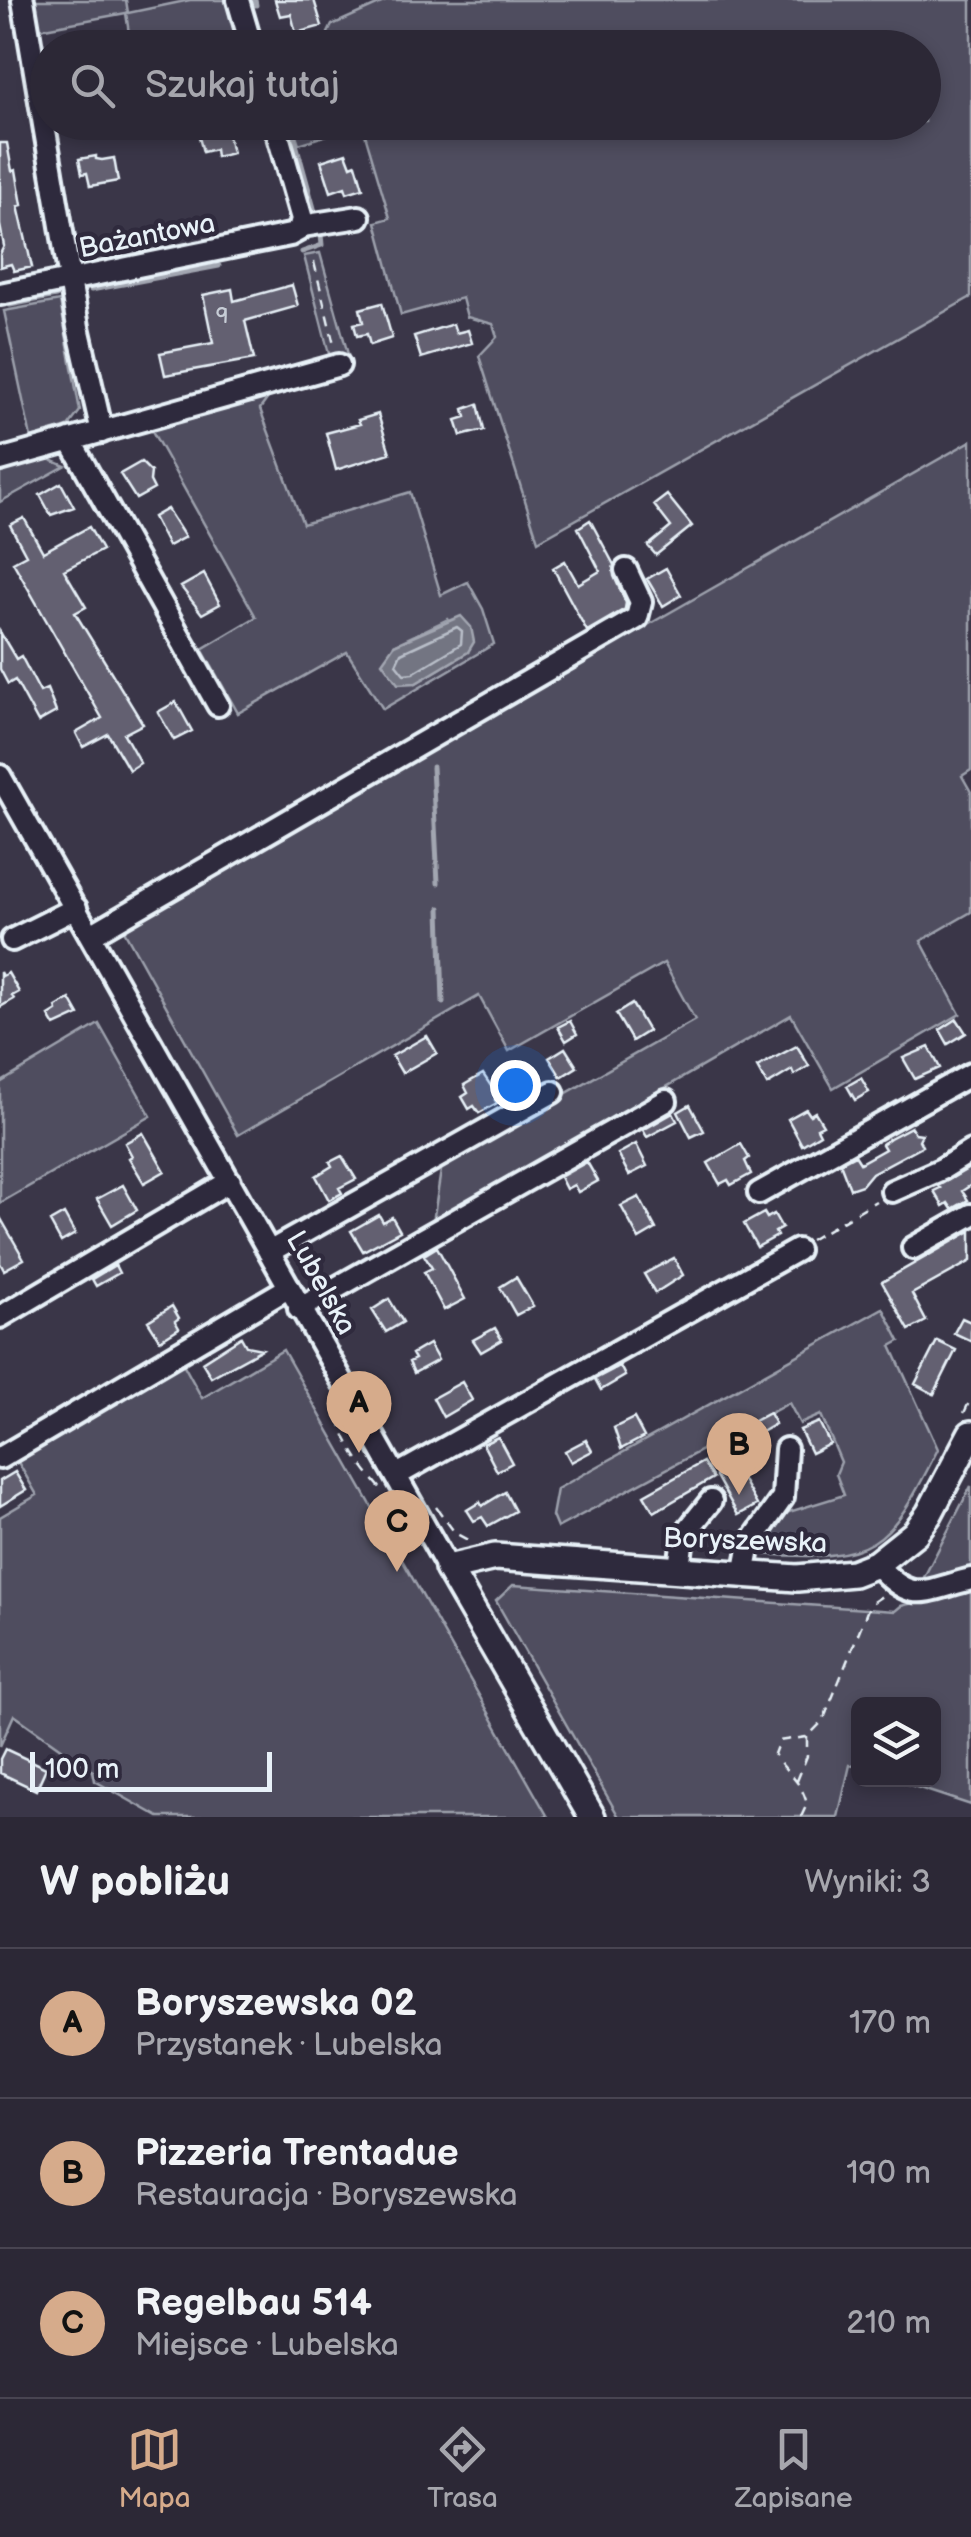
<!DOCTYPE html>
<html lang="pl">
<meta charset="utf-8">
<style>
body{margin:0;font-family:"Balsamiq Sans",sans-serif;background:#34303e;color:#f1f3f6}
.controls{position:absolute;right:30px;bottom:30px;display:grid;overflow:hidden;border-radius:15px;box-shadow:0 5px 15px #0003}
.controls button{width:90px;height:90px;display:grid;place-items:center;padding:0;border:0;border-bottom:2px solid #484451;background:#2c2836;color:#f1f3f6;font:50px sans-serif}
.scale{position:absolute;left:30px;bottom:25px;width:242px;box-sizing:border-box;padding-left:10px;border:5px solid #e8f1f8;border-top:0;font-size:28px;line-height:35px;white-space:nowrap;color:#e8f1f8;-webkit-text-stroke:8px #2f2a3d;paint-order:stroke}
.you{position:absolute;left:515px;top:1085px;width:35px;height:35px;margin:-25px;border:8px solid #fff;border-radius:50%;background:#1a73e8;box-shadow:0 0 0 15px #1a73e833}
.badge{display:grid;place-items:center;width:65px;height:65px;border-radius:50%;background:#d6ab8b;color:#111;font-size:32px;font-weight:700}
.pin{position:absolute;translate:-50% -82px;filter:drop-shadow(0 2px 5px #0008)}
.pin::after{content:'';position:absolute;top:52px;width:35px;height:30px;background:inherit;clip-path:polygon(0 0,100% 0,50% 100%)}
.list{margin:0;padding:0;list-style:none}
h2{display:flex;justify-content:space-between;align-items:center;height:130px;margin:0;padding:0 40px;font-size:42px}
h2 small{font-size:32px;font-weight:400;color:#a6a6ad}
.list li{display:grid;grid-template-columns:65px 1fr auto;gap:30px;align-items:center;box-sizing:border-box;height:150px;padding:0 40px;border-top:2px solid #484451}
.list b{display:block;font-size:38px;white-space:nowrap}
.list p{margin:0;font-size:32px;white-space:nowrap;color:#a6a6ad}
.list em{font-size:32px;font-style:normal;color:#a6a6ad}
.icon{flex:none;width:55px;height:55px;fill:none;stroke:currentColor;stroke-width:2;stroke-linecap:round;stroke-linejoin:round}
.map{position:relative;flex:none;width:971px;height:1817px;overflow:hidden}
.search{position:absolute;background:#2c2836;box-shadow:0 5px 15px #0003;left:30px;right:30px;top:30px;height:110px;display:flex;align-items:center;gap:25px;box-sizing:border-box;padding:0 35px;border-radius:55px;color:#a6a6ad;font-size:38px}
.sheet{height:580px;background:#2c2836}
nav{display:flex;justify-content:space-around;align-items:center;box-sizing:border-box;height:140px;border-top:2px solid #484451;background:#2c2836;font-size:28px;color:#a6a6ad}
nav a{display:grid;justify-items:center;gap:5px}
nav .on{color:#d6ab8b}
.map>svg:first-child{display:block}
</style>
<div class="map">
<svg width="971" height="1817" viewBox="0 0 971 1817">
<rect width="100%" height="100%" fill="#3a3648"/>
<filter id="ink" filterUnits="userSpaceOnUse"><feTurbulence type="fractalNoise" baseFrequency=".01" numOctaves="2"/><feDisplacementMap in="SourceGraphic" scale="20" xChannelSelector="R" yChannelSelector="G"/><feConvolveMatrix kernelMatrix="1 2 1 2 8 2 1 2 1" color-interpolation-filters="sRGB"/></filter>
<g filter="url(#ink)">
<!-- green -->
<path fill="#504e5f" stroke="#9ca0ac" stroke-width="2.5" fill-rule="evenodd" d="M34,0H126L128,13L190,0H230L244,47H131L126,13L39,29Z
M388,0H971V297L538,541L479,356L497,337L493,324L467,317L462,298L401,315L376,222L390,218L362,124L299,144L292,123L924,122V48L332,47L328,33L332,25Z
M320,253L349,358L330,357L328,350L304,256Z
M60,301L80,411L68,427L31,438L4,311Z
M271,394L260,409L303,524L410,492L441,595L468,582L483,609L494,644L383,709L347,652L238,713L202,649L256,617L151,429ZM448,619L468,652L416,683L394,645Z
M971,441V770L962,776L971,792V912L921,941L960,1014L833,1088L791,1015L433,1222L442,1164L695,1020L664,963L509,1051L479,996L238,1135L121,925Z
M46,458L65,466L0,502V472Z
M99,1024L151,1116L0,1203V1083Z
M883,1308L900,1341L891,1346L938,1449C888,1549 876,1562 760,1554V1537L776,1516L844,1495L836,1474L841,1462L821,1415L800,1424L789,1403L557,1528L552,1516L557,1489Z
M283,1350L548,1817H159L95,1781L93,1771L14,1715L0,1746V1517L37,1495L15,1457L180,1358L202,1398Z
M971,1486V1571L920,1585Z
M513,1585L895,1611L901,1606L971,1588V1805L895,1780H934V1704H858V1767L850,1765L838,1817H619L496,1601Z"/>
<!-- water -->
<path fill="#737482" stroke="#a2a6b1" stroke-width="2.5" d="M461,616L471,627L474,642L468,652L416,683L398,684L382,662L394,645Z"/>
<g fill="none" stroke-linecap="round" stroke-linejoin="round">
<!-- shore -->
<path stroke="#b9bfc9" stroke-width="2.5" d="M457,627L462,631L461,644L413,673L404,674L396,664L401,653Z"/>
<!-- stream -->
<path stroke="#a2a6b1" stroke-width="5" d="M255,0L256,5
M265,35L269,48
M290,122L315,212
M302,252L322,245L321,235
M91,290L219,266
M10,305L56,296
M432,767L438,883
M440,908L443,1003"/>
</g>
<!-- building -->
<path fill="#636171" stroke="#e8f1f8" stroke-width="2.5" d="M275,0H314L322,26L296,33L291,14L280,16Z
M96,33L98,48H52L51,41Z
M195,122H225L232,153L216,157L215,149L203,152Z
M0,143H7L12,171L16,170L22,205L18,206L32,267L14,271L11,264L0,267V254L4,246L0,225Z
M346,153L351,166L356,164L363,188L347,193L345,187L331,192L321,161Z
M96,156V159L102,160L114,158L118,181L90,186L87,173L82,174L79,159Z
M292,285L298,306L245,321L254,359L165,375L160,353L213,343L203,295L232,289L234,301Z
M382,303L392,338L370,345L367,334L357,336L354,324L363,322L360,309Z
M453,324L456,333L468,330L472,343L421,358L414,336Z
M478,404L484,430L461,436L456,420L466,417L464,409Z
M378,414L390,453L336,470L326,433L360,424L358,420Z
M141,462L151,472L150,481L154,489L136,499L120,474Z
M61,483L74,507L51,515L40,495Z
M667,495L692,526L656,555L648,546L671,527L654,505Z
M167,509L185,537L168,546L153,517Z
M24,518L43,552L89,527L102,550L64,570L86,607L75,613L143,724L124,734L140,763L129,770L108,734L83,747L76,733L102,718L13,562L26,555L10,525Z
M590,520L614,565V576L626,603L625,609L587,631L553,568L565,561L578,584L600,571L578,528Z
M666,568L681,595L663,606L647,579Z
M204,574L220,604L202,614L181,587Z
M0,632L16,659L21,656L40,692L47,689L56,712L38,722L15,680L8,684L0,669Z
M176,702L192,731L174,740L158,712Z
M0,972L2,976L8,973L19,992L12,996L14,999L0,1007Z
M70,999L79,1015L55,1026L49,1016L57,1011L56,1007Z
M632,1004L648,1031L632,1041L616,1014Z
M957,1019L966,1033L948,1044L940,1030Z
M570,1021L577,1034L566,1041L558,1027Z
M427,1036L437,1053L402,1073L392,1056Z
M797,1046L809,1066L794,1075L792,1070L767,1085L757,1067Z
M929,1047L940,1068L915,1079L903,1058Z
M565,1048L577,1067L561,1077L549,1058Z
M483,1074L499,1098L495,1100L497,1103L479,1113L474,1106L469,1109L462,1097L468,1093L464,1085Z
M861,1078L869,1092L855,1100L847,1086Z
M690,1105L704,1131L691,1137L678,1112Z
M806,1109L810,1115L815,1112L823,1125L817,1128L820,1134L802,1145L788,1119Z
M673,1113L677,1121L647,1137L643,1130Z
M911,1127L915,1133L922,1134L919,1140L922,1146L872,1173L862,1185L850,1189L840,1163L855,1155L860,1163L885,1149L882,1144L890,1138Z
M143,1133L165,1171L144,1183L129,1158L132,1156L125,1143Z
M636,1144L647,1166L629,1175L618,1154Z
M741,1144L749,1158L745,1161L751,1174L731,1185L728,1180L720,1184L708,1163Z
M342,1156L356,1179L339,1188L342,1193L329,1200L316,1176L332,1166L330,1162Z
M587,1162L598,1181L578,1192L574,1185L566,1189L560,1177Z
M971,1167V1185L962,1191L968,1200L952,1209L948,1203L943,1206L934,1191L940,1188L938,1186Z
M123,1185L137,1210L112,1225L97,1199Z
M639,1197L656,1229L639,1239L621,1206Z
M764,1213L767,1218L774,1214L782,1228L775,1232L777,1236L757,1247L744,1224Z
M64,1214L75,1234L61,1242L50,1222Z
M379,1215L383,1222L392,1217L400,1231L363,1251L351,1231Z
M0,1217L24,1259L4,1270L0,1263Z
M971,1231V1261L912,1294L926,1321L909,1330L882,1282Z
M437,1247L465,1299L444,1310L424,1272L432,1268L424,1255Z
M674,1258L683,1275L655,1293L644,1274Z
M115,1265L119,1273L96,1286L92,1279Z
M516,1277L533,1306L516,1315L500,1287Z
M389,1299L403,1322L386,1332L372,1310Z
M172,1306L179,1318L175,1321L179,1328L160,1340L148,1321Z
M962,1318L971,1322V1341L954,1333Z
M495,1328L502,1340L481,1352L473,1340Z
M241,1337L246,1346L262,1349L211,1377L202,1362Z
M937,1341L956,1350L934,1394L915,1384Z
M429,1344L438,1360L414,1373L409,1362L415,1359L412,1354Z
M620,1366L625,1376L601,1390L595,1379Z
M462,1382L472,1400L443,1417L433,1398Z
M769,1413L775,1424L749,1439L743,1427Z
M634,1418L644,1437L621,1449L614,1428Z
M819,1422L830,1444L811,1453L800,1430Z
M498,1437L512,1463L497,1471L483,1444Z
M586,1440L592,1451L571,1462L565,1451Z
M703,1462L713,1478L654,1512L644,1495Z
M735,1466L757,1505L738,1515L716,1476Z
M15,1472L26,1490L0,1506V1481Z
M505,1492L515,1511L488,1526L482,1517L474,1521L467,1510L480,1502L482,1506Z
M5,1749L46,1768L36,1790L0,1773V1759Z"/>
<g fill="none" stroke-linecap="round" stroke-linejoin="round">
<defs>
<path id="minor" d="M23,0L78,327L102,432
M238,0L252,48
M302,226L359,217
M0,294L290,235L299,230L302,219L274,122
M70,440L218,705
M0,460L339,365
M0,776L448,1568
M91,935L637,618L641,602L626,570
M12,940L76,908
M892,1191L942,1169L971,1151
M759,1193L971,1074
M913,1248L971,1215
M269,1252L553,1092
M299,1309L666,1101
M0,1317L230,1181
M0,1458L288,1288
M397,1475L797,1250
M876,1564C912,1605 923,1591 971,1579
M679,1569L683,1536L711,1501
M744,1575L750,1544L783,1497L786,1449"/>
<path id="major" d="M592,1817L448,1568L495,1557L797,1578L853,1573L876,1564L915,1533L929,1514L971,1434"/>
</defs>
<!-- minor casing -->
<use href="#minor" stroke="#e8f1f8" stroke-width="28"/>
<!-- major casing -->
<use href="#major" stroke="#e8f1f8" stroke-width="32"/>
<!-- path -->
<path stroke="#e8f1f8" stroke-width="2.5" stroke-dasharray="10 8" stroke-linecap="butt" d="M314,262L335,349
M810,1240L876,1201
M964,1413L971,1398
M340,1417C342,1442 367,1473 383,1491
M436,1507L455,1533L468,1540
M797,1781L807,1756V1737L823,1721L870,1604L882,1596
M801,1817L807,1804C801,1780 787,1774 774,1754L779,1741L806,1737"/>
<!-- minor -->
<use href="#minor" stroke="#2f2a3d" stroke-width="20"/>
<!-- major -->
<use href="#major" stroke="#2f2a3d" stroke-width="25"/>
</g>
</g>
<g text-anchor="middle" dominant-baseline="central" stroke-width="9" stroke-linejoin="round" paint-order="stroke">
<!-- number labels -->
<g font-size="22" fill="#c7cdd6">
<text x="222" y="316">9</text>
</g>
<!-- street labels -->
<g font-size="28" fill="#e8f1f8" stroke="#2f2a3d">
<text transform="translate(147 236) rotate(-11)">Bażantowa</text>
<text transform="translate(321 1283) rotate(61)">Lubelska</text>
<text transform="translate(745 1541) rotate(2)">Boryszewska</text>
</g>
</g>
</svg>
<div class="controls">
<button><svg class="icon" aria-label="layers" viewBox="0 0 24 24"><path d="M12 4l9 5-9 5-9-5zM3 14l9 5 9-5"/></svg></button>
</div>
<div class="scale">100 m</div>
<div class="you"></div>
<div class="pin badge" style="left:359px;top:1453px">A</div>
<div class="pin badge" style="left:739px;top:1495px">B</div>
<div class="pin badge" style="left:397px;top:1572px">C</div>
<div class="search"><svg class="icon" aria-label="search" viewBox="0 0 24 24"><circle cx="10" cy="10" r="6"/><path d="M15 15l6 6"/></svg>Szukaj tutaj</div>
</div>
<section class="sheet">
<h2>W pobliżu<small>Wyniki: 3</small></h2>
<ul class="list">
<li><span class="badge">A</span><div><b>Boryszewska 02</b><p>Przystanek · Lubelska</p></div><em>170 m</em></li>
<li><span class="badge">B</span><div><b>Pizzeria Trentadue</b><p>Restauracja · Boryszewska</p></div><em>190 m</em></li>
<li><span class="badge">C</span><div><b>Regelbau 514</b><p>Miejsce · Lubelska</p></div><em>210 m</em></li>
</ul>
</section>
<nav>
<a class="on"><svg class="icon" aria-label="map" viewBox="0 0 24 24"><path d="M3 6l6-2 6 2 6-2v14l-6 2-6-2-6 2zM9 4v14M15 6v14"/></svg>Mapa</a>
<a><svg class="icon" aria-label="directions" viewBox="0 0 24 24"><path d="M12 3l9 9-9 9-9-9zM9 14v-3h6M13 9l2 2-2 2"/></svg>Trasa</a>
<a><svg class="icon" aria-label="saved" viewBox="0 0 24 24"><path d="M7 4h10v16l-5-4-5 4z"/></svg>Zapisane</a>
</nav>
